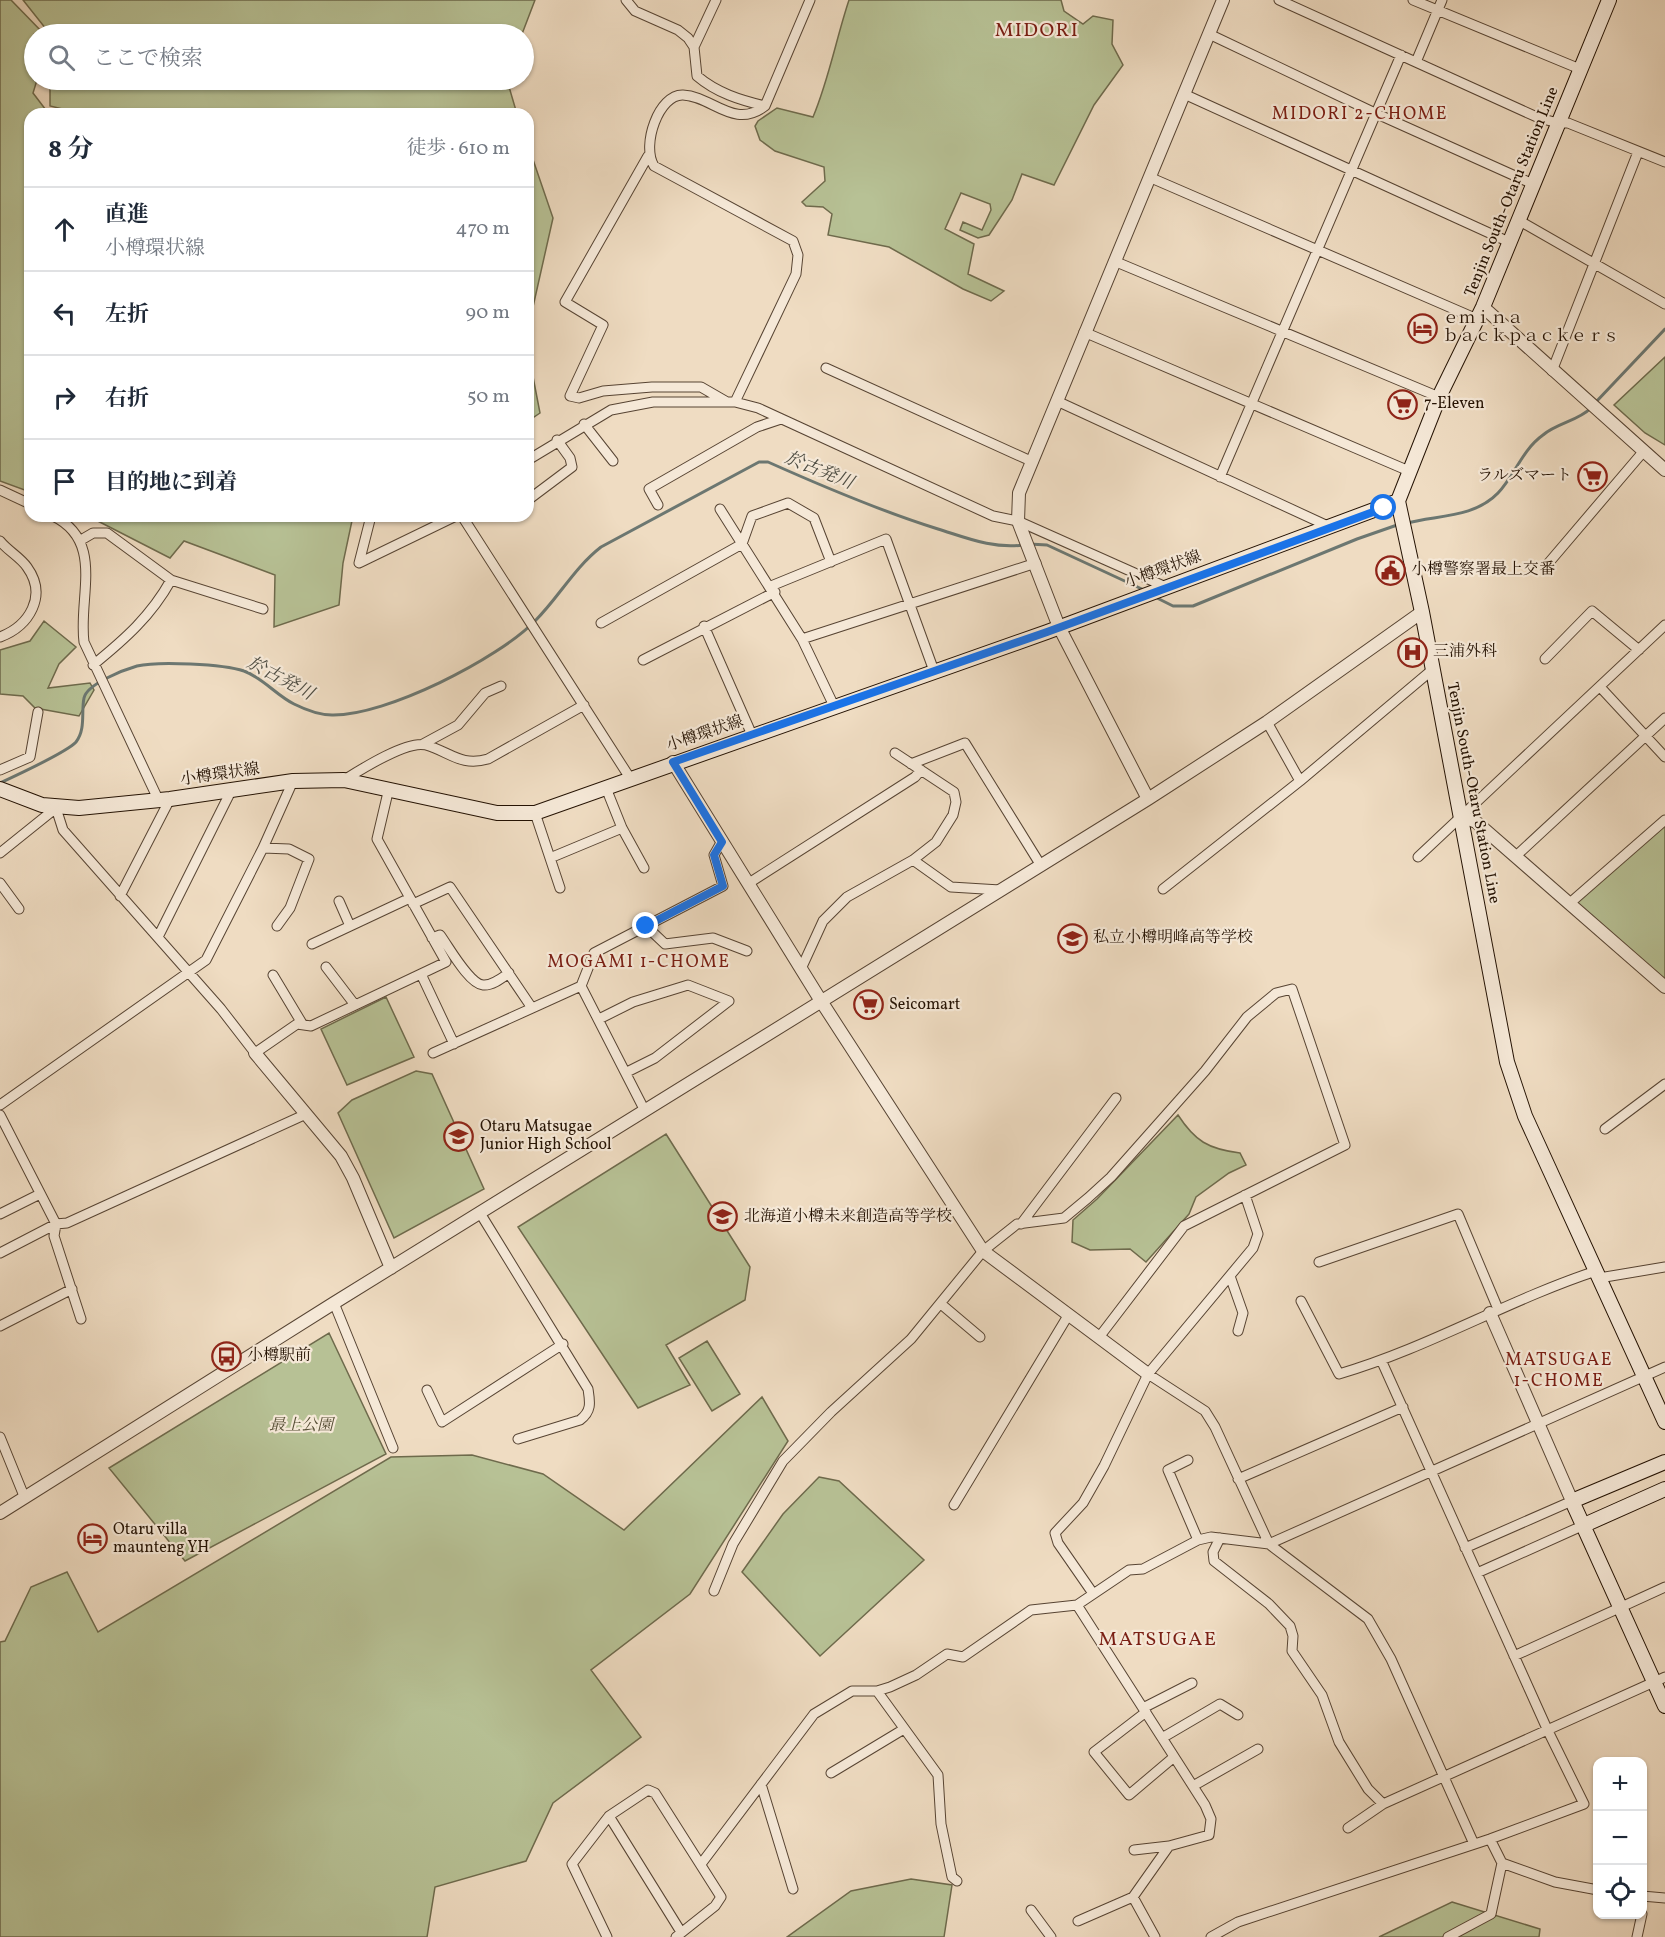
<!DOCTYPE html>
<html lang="ja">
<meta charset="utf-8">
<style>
body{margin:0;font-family:Vollkorn,"Noto Serif JP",serif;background:#f2f2f3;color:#1f2937}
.controls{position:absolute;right:18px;bottom:18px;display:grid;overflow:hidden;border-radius:12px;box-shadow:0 2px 4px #0004}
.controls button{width:54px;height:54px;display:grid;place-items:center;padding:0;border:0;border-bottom:2px solid #e0e1e3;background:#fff;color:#1f2937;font:30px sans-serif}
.stop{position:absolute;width:18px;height:18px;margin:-14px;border:4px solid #1a73e8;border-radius:50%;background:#fff}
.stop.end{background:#1a73e8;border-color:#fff;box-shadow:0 2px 6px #0008}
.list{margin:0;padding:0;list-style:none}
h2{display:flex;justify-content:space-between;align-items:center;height:78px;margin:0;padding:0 24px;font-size:26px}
h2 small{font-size:20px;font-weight:400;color:#747a83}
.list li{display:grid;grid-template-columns:39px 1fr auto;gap:18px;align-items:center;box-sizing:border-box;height:84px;padding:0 24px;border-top:2px solid #e0e1e3}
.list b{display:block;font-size:22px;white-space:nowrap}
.list p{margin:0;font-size:20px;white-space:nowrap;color:#747a83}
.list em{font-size:20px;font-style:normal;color:#747a83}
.icon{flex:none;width:33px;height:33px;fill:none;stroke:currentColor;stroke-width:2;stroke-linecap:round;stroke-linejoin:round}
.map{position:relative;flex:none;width:1665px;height:1937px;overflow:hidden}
.search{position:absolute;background:#fff;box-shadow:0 2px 4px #0004;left:24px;top:24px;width:510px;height:66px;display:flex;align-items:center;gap:15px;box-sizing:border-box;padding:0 21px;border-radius:33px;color:#747a83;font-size:22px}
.panel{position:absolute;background:#fff;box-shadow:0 2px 4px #0004;left:24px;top:108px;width:510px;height:414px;border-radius:18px}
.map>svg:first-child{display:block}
</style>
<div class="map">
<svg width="1665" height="1937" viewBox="0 0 1665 1937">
<rect width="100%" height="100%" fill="#efdcc2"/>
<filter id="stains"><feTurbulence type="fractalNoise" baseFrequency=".00333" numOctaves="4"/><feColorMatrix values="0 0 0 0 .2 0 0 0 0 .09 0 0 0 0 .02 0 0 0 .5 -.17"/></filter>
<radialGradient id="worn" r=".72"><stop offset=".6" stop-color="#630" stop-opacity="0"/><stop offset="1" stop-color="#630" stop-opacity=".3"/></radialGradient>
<!-- green -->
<path fill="#b7c195" stroke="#6e6a4c" stroke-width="1.5" d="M0,0H11L44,34H34V80H37L33,93L49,114H30V492L0,481Z
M23,0H535L522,34H50Z
M849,0H1061L1064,11L1083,24L1093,16L1113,20L1112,44L1123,65L1094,105L1054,185L1022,174L1012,200L989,235L978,238L960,230L963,222L982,230L991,210L990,204L961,193L945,229L974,244L968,274L1004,291L991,301L963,289L889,247L828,235L832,214L823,207L806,206L802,202L825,181L824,167L775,151L760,140L755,126L758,121L777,108L813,117C829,79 836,39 849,0Z
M50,80H507L517,114H83L50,106Z
M528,145L553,218L528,329Z
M528,351L540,413L528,421Z
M1665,357V445L1645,433L1614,405Z
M88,516H353L343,563L339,605L274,627L275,575L184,541L170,558Z
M44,621L76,647L59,664L48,688L90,683L94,690L79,716L35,708L23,696L0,694V650L30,641Z
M1665,822V979L1570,903Z
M386,997L414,1057L347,1085L321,1029Z
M416,1071L432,1074L484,1189L394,1238L338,1113L352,1100Z
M1178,1115C1195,1141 1208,1149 1240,1153L1246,1165L1229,1173L1196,1197L1189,1214L1146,1262L1130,1249L1090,1250L1072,1242L1073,1220L1097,1199Z
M666,1134L750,1267L745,1300L666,1345L690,1385L638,1408L518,1227Z
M329,1333L386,1454L185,1561L109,1468Z
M707,1341L740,1394L712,1411L679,1358Z
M762,1397L788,1441L690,1594L591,1670L641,1737L553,1803L526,1861L435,1887L427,1937H0V1642L5,1641L31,1587L67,1572L98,1632L391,1457L472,1455L543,1474L624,1530Z
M819,1477L839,1481L924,1560L820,1656L742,1572L783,1514Z
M911,1879L952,1885L944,1937H787L851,1891Z
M1452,1902L1540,1929L1539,1937H1379Z"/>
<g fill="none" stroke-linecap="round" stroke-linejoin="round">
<!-- stream -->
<path stroke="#6c7771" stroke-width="3" d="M1595,403L1665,329
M1407,523C1437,515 1474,518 1498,493C1515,475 1522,450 1543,435C1557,423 1578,421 1591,408
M1029,544L1047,545L1144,590
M1155,597L1173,606H1193L1357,539L1400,524
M0,783C15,776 67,752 76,742C86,729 81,712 84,698C87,684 123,670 137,666C158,661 223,664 244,671C263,678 276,695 294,704C306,710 319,715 332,715C386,716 498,659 535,621C559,597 574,568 601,547L759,462H768C824,487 880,511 938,529C967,538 993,549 1023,545"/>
<defs>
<path id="minor" d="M626,0L635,11L678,30L688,38L694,47L697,76C717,93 740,100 765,106
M1279,0L1539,118L1558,123H1568L1665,162
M1413,0L1580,69
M1209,34L1375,113L1533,184
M694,47L716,0
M1416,62L1442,0
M1184,94L1509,242
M648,156L565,302L603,325L570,396L579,398L603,391L652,387H701L727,402
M1149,177L1477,319
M1518,220L1665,304
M1114,261L1439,397
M1084,332L1409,471
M826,368L1033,462
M1552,371L1638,152
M735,402L796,274L798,255L793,241L654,166C641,145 659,94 683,95C712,96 734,130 765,106L810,0
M1059,402L1330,527
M584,424L613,461
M528,460L611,410L653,402H735L758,408L993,516L1018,521L1166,587
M1220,477L1401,55
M0,490L30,504
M528,500L572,467L570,458L557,440
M658,505L649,489L757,427L781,419
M720,509L802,639L834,706
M53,516C105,541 78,597 84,642L158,799
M371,516L359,563L456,516
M462,516L630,778
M81,540L93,533H107L171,580L263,609
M0,541C8,551 20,557 27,567C48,596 29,626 0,637
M1546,566L1643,452
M771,586L886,539L934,671
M601,623L742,544L752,516L788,503L814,518L831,562
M704,626L752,735
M802,639L1036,563
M1545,659L1592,611L1639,650
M643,660L775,592
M93,665C125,639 151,616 171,580
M1601,688L1665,757
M1267,722L1300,781
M423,744L458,725L485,693L501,686
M911,764L965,743L1040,864
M0,770L30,757L38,712
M344,780C360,770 407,740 426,745C450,752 461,767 488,759L584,705
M606,788L622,828L644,868
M535,813L560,888
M263,848L289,849L309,859L290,908L277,926
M0,853L56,808L63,830L221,1009L255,1053L297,1024L311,1026L446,962L377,839L389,788
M1516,856L1665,718
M1418,857L1665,625
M550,858L622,828
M913,860L951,887L1000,890
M0,883L19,909
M749,883L915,777L921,770
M1163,889L1300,781L1432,670
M120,896L170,799
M339,901L350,926
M1570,903L1665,820
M413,904L450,887L532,1008
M646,926L665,944L713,938L747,951
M158,937L231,791
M432,938L440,935C449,947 469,984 483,985C492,986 502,978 509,973
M312,944L410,898
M326,967L355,1005
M801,969L823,921L847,897L913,860L936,842L953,815L956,802L954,792L895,753
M421,974L454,1044
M273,975L303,1025
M581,986L645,1111
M599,1019L633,1002L688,985L729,1001L655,1058L627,1072
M433,1053L581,986L594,953L723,886L714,855L722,841
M0,1105L206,960L263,848L293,781
M0,1115L56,1224L54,1236L81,1319
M1605,1129L1665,1084
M480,1213L588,1389C590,1402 592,1411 580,1420L518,1439
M0,1214L40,1194
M1021,1224L1116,1098
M0,1253L56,1224L67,1223L304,1115
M1319,1262L1458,1214L1498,1309
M1230,1276L1243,1313L1238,1331
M1599,1278L1665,1267
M1301,1301L1339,1374C1428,1348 1508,1300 1596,1271
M334,1303L393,1448
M941,1304L980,1337
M0,1326L72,1289
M1148,1374L1205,1411L1215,1427L1269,1544L1368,1619L1391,1659L1474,1844
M427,1390L442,1422L563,1344
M0,1437L24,1496
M1188,1460L1168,1470L1198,1540
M1238,1479L1403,1407
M954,1505L1069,1314
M1220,1538L1213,1552L1214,1561L1269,1604L1290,1626L1293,1636L1292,1651L1322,1695L1339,1742L1368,1789L1383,1804L1665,1677
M1465,1548L1572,1501
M1477,1573L1582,1526
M714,1591L733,1544L783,1461L831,1412L911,1339L983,1251L1017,1224L1064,1218L1088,1198L1111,1177L1205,1071L1247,1017L1276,993L1292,989L1345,1145L1184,1226L1100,1336
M1092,1592L1058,1543L1055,1533L1083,1503L1104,1466L1148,1374L1253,1248L1258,1234L1245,1195
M1077,1605L1205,1805L1211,1819L1209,1835L1169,1846L1133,1897L1078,1921
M1514,1656L1665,1587
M877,1691L938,1775L941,1824L952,1877L957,1881
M1143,1708L1192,1683
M1146,1712L1094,1752L1129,1795L1174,1757
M1162,1738L1220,1704L1238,1715
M831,1773L904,1729
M761,1784L793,1889
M1193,1786L1258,1749
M609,1816L681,1932
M1348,1828L1383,1804
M1490,1839L1502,1863L1555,1882L1598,1890
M1134,1850L1169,1846
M701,1864L814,1714L852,1691H877L890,1687L916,1675L947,1654L963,1657L1031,1610L1077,1605L1129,1570L1143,1569L1198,1540L1211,1537L1269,1544L1665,1367
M1642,1896L1665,1898
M1133,1897L1155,1937
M1031,1910L1051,1937
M607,1937L572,1864L609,1816L648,1790L655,1793L721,1897L715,1906L676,1937
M1211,1937L1238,1922L1490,1839L1584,1804L1548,1731L1382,1362
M1448,1937L1491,1914L1502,1863
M1637,1937L1642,1914"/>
<path id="tertiary" d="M1483,307L1665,470
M673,762L821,1001L983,1251L1148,1374
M1148,799L1059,627L1018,521L1019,493L1223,0
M1460,816L1476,822L1665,987
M255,1053L341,1156L353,1178L391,1268
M1490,1313L1572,1501
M0,1513L334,1303L1148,799L1267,722L1422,612"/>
<path id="secondary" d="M1609,0L1483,307L1439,397L1398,501L1422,612L1507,1062L1525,1116L1665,1422
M0,789L42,805L79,808L170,799L293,781L344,780L497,813H535L1047,632L1398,501
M1665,1462L1572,1501L1665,1706
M1582,1526L1665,1489"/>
</defs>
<!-- minor casing -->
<use href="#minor" stroke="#574433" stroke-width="11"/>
<!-- tertiary casing -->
<use href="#tertiary" stroke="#574433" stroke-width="14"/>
<!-- secondary casing -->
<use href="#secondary" stroke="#241203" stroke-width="16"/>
<!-- minor -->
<use href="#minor" stroke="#f5e8d7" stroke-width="9"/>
<!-- tertiary -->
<use href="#tertiary" stroke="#f5e8d7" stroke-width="12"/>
<!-- secondary -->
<use href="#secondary" stroke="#f5e8d7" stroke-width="14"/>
</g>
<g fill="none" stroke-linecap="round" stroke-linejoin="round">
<!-- route -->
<path stroke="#1a73e8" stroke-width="8" d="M646,926L723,886L714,855L722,842L673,762L1047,632L1384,508"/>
</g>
<!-- icons -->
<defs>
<symbol id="hotel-ring" viewBox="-11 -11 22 22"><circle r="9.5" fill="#f5e8d7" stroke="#8f2418" stroke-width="1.5"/><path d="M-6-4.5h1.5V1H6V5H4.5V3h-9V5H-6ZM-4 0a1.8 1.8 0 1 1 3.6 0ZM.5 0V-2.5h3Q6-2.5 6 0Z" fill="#8f2418"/></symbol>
<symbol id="supermarket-ring" viewBox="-11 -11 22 22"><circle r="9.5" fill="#f5e8d7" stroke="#8f2418" stroke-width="1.5"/><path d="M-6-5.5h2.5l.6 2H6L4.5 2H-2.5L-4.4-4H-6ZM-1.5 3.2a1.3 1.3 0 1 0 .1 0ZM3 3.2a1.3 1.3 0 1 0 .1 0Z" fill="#8f2418"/></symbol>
<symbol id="civic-ring" viewBox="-11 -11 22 22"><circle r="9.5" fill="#f5e8d7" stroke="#8f2418" stroke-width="1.5"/><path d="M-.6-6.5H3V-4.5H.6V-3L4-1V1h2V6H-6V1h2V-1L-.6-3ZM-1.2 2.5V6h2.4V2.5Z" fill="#8f2418"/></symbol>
<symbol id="hospital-ring" viewBox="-11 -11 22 22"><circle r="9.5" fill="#f5e8d7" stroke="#8f2418" stroke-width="1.5"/><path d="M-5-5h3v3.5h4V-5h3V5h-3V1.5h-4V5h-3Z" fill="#8f2418"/></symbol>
<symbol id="school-ring" viewBox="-11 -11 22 22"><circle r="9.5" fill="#f5e8d7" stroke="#8f2418" stroke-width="1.5"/><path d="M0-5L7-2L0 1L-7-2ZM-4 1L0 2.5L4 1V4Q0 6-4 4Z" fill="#8f2418"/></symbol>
<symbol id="bus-ring" viewBox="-11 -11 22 22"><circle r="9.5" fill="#f5e8d7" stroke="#8f2418" stroke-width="1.5"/><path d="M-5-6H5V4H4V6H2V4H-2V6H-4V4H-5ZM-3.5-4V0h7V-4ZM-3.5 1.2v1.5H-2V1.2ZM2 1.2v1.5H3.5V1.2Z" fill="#8f2418"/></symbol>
</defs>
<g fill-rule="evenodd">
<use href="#hotel-ring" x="1406" y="312" width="33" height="33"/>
<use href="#supermarket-ring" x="1386" y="388" width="33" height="33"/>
<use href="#supermarket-ring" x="1576" y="460" width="33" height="33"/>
<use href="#civic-ring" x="1374" y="554" width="33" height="33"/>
<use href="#hospital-ring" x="1396" y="636" width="33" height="33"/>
<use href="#school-ring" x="1056" y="922" width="33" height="33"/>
<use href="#supermarket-ring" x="852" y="988" width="33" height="33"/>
<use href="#school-ring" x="442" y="1120" width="33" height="33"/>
<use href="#school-ring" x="706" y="1200" width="33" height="33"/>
<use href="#bus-ring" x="210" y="1340" width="33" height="33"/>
<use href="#hotel-ring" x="76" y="1522" width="33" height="33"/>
</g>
<g text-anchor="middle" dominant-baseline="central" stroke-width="4.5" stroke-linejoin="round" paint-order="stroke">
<!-- street labels -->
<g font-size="16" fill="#241203" stroke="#f5e8d7">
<text transform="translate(1512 192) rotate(-68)">Tenjin South-Otaru Station Line</text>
<text transform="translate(1163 570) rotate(-20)">小樽環状線</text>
<text transform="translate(705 734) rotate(-19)">小樽環状線</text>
<text transform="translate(220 775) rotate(-8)">小樽環状線</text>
<text transform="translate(1473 793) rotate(79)">Tenjin South-Otaru Station Line</text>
</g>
<!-- poi labels -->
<g font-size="16" fill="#241203" stroke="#f5e8d7" text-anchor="start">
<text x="1443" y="319">ｅｍｉｎａ<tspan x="1443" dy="18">ｂａｃｋｐａｃｋｅｒｓ</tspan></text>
<text x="1424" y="404">7-Eleven</text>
<text x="1572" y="476" text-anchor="end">ラルズマート</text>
<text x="1411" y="570">小樽警察署最上交番</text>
<text x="1433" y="652">三浦外科</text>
<text x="1093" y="938">私立小樽明峰高等学校</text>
<text x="889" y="1005">Seicomart</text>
<text x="480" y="1127">Otaru Matsugae<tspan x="480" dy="18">Junior High School</tspan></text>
<text x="744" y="1217">北海道小樽未来創造高等学校</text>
<text x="247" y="1356">小樽駅前</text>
<text x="113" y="1530">Otaru villa<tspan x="113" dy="18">maunteng YH</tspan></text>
</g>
<!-- park labels -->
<g font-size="16" font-style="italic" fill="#574f36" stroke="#f5e8d7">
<text x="301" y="1426">最上公園</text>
</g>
<!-- neighbourhood labels -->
<g font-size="18" letter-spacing="1.5" fill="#7a1f14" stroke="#f5e8d7">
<text x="1360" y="114">MIDORI 2-CHOME</text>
<text x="639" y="962">MOGAMI 1-CHOME</text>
<text x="1559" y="1360">MATSUGAE<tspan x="1559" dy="21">1-CHOME</tspan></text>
</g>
<!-- water labels -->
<g font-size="18" font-style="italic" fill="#4e4d43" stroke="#f5e8d7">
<text transform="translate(819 471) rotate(22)">於古発川</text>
<text transform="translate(280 679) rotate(28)">於古発川</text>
</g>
<!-- quarter labels -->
<g font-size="20" letter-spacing="1.5" fill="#7a1f14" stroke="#f5e8d7">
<text x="1037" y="31">MIDORI</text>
<text x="1158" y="1640">MATSUGAE</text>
</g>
</g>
<rect width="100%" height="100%" filter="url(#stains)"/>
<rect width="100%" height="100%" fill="url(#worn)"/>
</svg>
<div class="controls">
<button>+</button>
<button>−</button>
<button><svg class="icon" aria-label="locate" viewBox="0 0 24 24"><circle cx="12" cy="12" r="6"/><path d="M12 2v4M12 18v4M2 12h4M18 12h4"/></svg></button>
</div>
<div class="stop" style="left:1384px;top:508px"></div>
<div class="stop end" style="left:646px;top:926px"></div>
<div class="search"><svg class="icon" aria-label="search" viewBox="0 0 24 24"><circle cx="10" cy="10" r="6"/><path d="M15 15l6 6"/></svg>ここで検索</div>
<section class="panel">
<h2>8 分<small>徒歩 · 610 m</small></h2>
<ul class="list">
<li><svg class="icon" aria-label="ahead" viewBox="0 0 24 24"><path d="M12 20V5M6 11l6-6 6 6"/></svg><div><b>直進</b><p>小樽環状線</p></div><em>470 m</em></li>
<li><svg class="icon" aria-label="left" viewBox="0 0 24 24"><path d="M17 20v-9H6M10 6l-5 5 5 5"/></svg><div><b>左折</b></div><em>90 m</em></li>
<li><svg class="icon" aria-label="right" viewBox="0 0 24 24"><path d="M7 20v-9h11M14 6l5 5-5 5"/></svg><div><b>右折</b></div><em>50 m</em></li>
<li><svg class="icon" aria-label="arrive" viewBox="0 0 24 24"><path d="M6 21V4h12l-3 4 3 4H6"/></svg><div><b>目的地に到着</b></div></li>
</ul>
</section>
</div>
